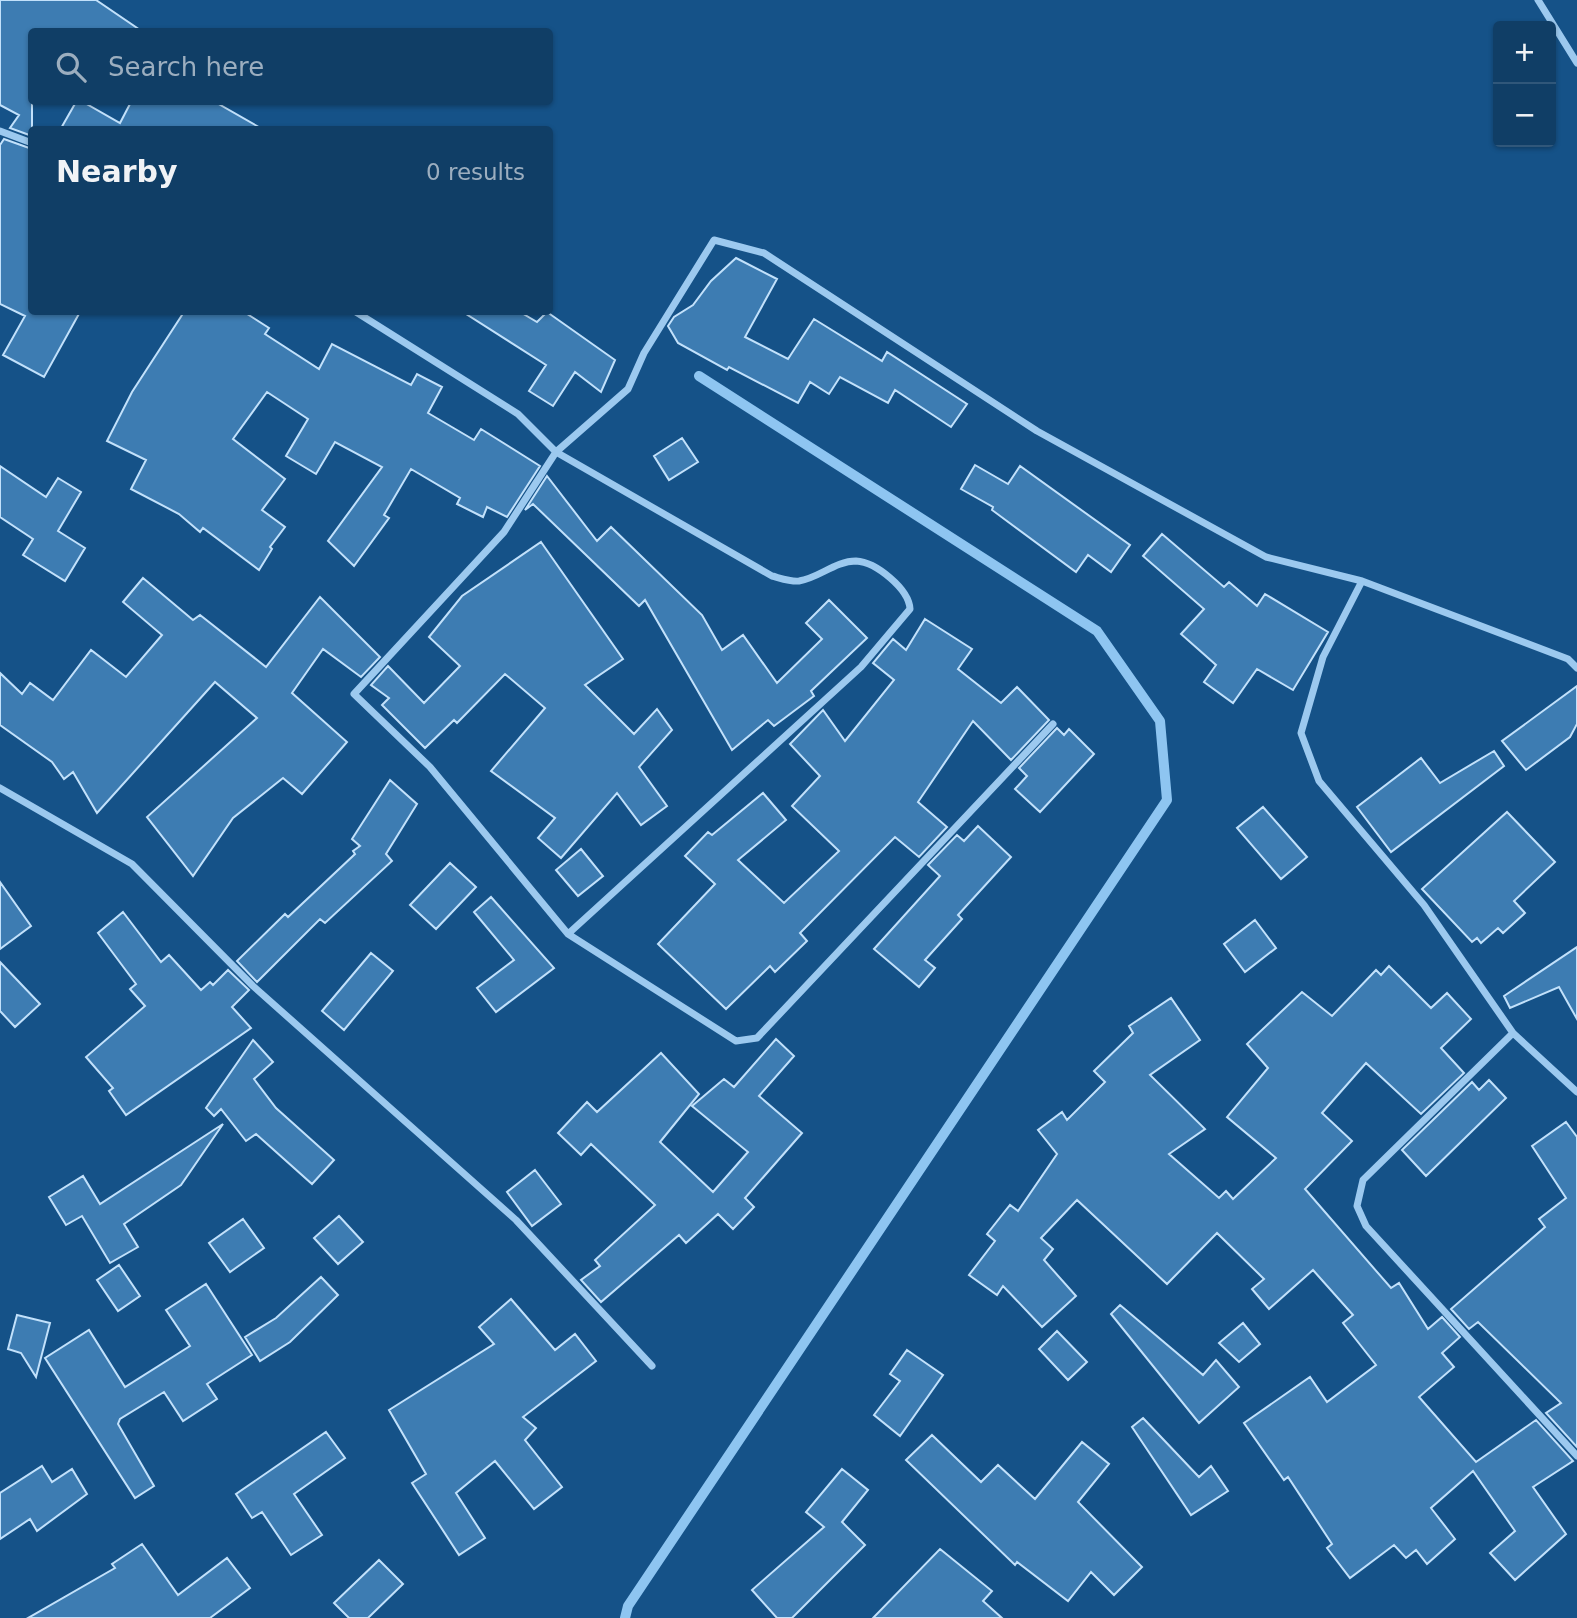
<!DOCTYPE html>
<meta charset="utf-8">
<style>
body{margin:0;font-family:"DejaVu Sans",sans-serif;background:#19456c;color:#f1f3f6}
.controls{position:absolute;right:21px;top:21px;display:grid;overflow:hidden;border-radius:7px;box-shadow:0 2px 5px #0004}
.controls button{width:63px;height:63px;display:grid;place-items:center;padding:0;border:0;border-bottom:2px solid #30577a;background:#103e66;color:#f1f3f6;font:35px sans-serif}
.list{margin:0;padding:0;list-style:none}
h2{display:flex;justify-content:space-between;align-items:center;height:91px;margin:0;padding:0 28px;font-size:30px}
h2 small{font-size:23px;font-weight:400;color:#9caebf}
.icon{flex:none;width:38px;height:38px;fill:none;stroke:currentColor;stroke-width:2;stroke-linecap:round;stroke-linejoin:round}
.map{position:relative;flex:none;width:1577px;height:1618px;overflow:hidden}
.search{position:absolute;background:#103e66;box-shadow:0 2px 5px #0004;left:28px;top:28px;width:525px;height:77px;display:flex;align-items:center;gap:18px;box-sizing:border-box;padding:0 24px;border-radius:7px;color:#9caebf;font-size:26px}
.panel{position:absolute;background:#103e66;box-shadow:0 2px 5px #0004;left:28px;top:126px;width:525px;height:189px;border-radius:7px}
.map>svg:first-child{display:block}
</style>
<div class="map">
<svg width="1577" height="1618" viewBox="0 0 1577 1618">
<rect width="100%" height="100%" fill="#155288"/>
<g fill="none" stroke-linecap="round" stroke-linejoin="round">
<!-- stream -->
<path stroke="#8ec5f1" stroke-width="10" d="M625,1618L628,1606L1167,800L1160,721L1097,631L699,376"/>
</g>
<!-- building -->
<path fill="#3d7cb2" stroke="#c2e1fb" stroke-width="2" d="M0,0H96L143,32H32V136L10,128L19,115L0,105Z
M76,102H83L120,123L131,102H215L264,130H60Z
M4,139L32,149V312H80L44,377L3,355L25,316L0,304V145Z
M736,258L777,279L745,337L788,359L814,319L882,361L887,352L967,404L951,427L895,390L888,403L840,377L829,394L810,382L798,403L729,367L727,370L678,343L668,326L674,317L693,305L711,281Z
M184,312H244L269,328L265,334L319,369L332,344L411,385L417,374L442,387L428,413L474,440L481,429L540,466L507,517L487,507L483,517L457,504L460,498L411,469L384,515L389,518L354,566L328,541L382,467L335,442L316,474L286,456L308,419L267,392L233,439L285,479L262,510L285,527L270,547L272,549L259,570L203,528L200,532L179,514L131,489L146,460L107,441L132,392Z
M463,312H520L537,322L547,312L615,360L601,392L575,372L553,406L529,391L546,365Z
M682,438L698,462L669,480L654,456Z
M975,465L1008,484L1020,466L1130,545L1111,572L1088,555L1076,572L992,510L993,507L961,489Z
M0,466L46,497L58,478L81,492L58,531L85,548L65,581L23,555L33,539L0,517Z
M547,476L597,541L611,527L702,615L722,650L743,635L777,683L822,639L806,623L829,600L867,638L811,691L814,696L774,726L768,720L732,750L645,600L639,606L533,504L525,510Z
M1162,534L1224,587L1229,582L1257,606L1265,594L1328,632L1293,690L1257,669L1233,703L1204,682L1216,665L1181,634L1204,609L1143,556Z
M541,542L623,659L585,685L634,734L657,709L672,730L639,767L667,806L641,825L617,793L561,858L538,838L555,818L491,771L545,708L505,674L457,723L454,720L425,748L382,705L389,698L371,685L388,666L424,703L460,666L429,637L462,596Z
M143,578L193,620L200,615L266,667L320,597L380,657L361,677L323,649L292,693L347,742L302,794L283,778L233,818L193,876L147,817L257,718L215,682L97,813L73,772L64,779L52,762L0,725V673L22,694L30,683L53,700L91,650L126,677L162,635L123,602Z
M925,619L972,649L958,669L1001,703L1017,687L1049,720L1011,760L973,721L918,802L947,827L919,857L895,837L800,933L807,941L775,972L770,966L726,1009L658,944L715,884L685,856L708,832L712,835L763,793L786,820L738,860L784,903L839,851L792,806L820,776L790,744L823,710L845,741L894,680L873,663L893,639L906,650Z
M1577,686V724L1570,737L1526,770L1502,741Z
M1057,728L1064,735L1069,729L1094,754L1040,812L1015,789L1027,776L1019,768Z
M1494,751L1504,766L1391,852L1357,807L1421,758L1440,783Z
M390,780L417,804L386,854L392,861L325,923L320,919L257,982L237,961L285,914L288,917L355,854L353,851L360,846L352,839Z
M1263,807L1307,857L1281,879L1237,828Z
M1507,812L1555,862L1514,901L1525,913L1503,933L1498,928L1481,943L1477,938L1472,942L1422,889Z
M978,826L1011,857L958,915L962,919L925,960L935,968L919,987L874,949L940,876L928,865L957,835L964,841Z
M581,849L603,876L578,896L556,870Z
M450,863L476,887L436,929L410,905Z
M0,882L31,926L0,949Z
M491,897L554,968L496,1012L477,988L514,960L474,912Z
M123,912L161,962L169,955L201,990L210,982L213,985L228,970L249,990L232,1007L251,1028L126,1115L109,1091L113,1088L86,1057L145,1006L130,989L136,984L98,933Z
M1255,920L1276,948L1245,972L1224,944Z
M1577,947V1019L1559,987L1510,1008L1504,996Z
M371,953L393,971L344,1030L322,1011Z
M0,962L40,1004L15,1027L0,1011Z
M1389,966L1431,1008L1447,993L1471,1019L1441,1048L1464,1073L1421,1114L1366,1063L1322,1113L1352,1141L1305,1189L1391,1288L1399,1283L1428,1329L1442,1317L1460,1337L1442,1353L1454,1367L1419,1397L1476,1462L1536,1420L1573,1461L1533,1487L1566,1534L1515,1580L1490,1553L1515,1531L1473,1471L1431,1508L1455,1539L1427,1564L1416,1550L1406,1558L1394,1545L1350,1578L1327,1548L1332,1544L1288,1477L1284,1480L1244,1423L1310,1377L1327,1402L1376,1365L1343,1323L1353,1315L1313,1270L1269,1309L1252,1289L1264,1279L1217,1233L1167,1284L1077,1200L1041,1238L1053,1249L1044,1260L1076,1296L1042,1327L1003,1286L997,1295L969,1275L995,1241L987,1234L1010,1205L1018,1211L1057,1154L1038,1130L1062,1112L1067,1120L1105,1082L1094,1071L1133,1033L1129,1026L1171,998L1200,1040L1150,1075L1205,1129L1169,1154L1219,1198L1226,1191L1233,1199L1276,1158L1227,1117L1268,1068L1247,1044L1302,992L1332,1016L1376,970L1381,975Z
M776,1039L794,1056L759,1096L802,1133L745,1198L754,1207L733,1229L718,1214L686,1243L679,1235L601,1302L581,1280L600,1266L595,1260L655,1205L591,1144L581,1155L558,1133L587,1102L597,1112L661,1053L699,1094L660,1142L713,1192L748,1152L692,1106L724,1079L734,1087Z
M253,1040L273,1062L254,1079L276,1108L334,1160L312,1184L256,1134L246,1141L221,1109L214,1116L206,1108Z
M1489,1080L1506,1098L1426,1176L1402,1150L1472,1082L1479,1090Z
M1566,1122L1577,1137V1447L1546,1413L1561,1403L1478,1322L1469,1329L1451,1309L1545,1227L1539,1219L1566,1198L1532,1146Z
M223,1124L181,1185L124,1224L138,1247L110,1263L82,1216L66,1225L49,1197L83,1176L100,1204Z
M535,1170L561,1204L532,1226L507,1192Z
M339,1216L363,1242L338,1264L314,1238Z
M243,1219L264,1248L230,1272L209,1243Z
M119,1265L140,1296L118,1311L97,1280Z
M321,1277L338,1295L290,1342L260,1361L245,1337L276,1318Z
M206,1284L252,1355L207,1384L217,1399L183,1421L164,1392L120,1419L118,1424L154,1486L135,1498L45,1358L89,1330L125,1387L190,1346L166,1310Z
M511,1299L555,1350L575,1334L596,1361L523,1417L536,1428L525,1440L562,1487L534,1509L495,1461L456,1493L485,1538L459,1555L412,1483L426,1474L389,1410L494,1344L479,1327Z
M1120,1305L1203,1375L1216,1360L1239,1387L1199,1423L1111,1314Z
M17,1315L50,1323L36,1377L21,1353L8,1349Z
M1243,1323L1260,1344L1239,1362L1219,1343Z
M1057,1331L1087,1362L1068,1380L1039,1349Z
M907,1350L943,1375L900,1436L874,1415L900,1381L890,1374Z
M1143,1418L1199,1477L1211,1466L1228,1491L1191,1515L1132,1427Z
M326,1432L345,1458L294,1494L322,1535L291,1555L262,1512L252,1518L236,1494Z
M932,1435L981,1482L998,1465L1035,1499L1082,1442L1109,1464L1078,1502L1142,1567L1114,1595L1091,1572L1068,1601L1017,1562L1015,1565L906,1460Z
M42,1466L52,1482L72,1469L87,1494L37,1531L30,1519L0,1539V1493Z
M842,1469L868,1490L842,1522L865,1545L792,1618H777L752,1590L824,1527L806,1512Z
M142,1544L178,1595L227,1558L250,1588L210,1618H28L115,1568L112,1564Z
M940,1549L992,1591L983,1601L1002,1618H873Z
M379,1560L403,1584L368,1618H349L334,1603Z"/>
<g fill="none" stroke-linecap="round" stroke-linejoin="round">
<!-- street -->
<path stroke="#9cc9ef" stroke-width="7" d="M1538,0L1577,63
M0,131L32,143
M356,312L518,414L556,452L772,576C780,578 791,582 799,581C819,578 835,561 856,561C876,562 909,589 910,609L861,667L568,934
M1362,581L1323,657L1301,733L1319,781L1424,905L1513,1033L1577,1092
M1053,724L757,1038L736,1041L568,934L430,767L354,694L504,532L556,452L628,389L644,353L714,240L764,253L1037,431L1266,557L1362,581L1568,659L1577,668
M0,788L132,864L253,986L516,1220L652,1366
M1513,1033L1363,1180L1357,1206L1366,1226L1577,1456"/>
</g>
</svg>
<div class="controls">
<button>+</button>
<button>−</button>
</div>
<div class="search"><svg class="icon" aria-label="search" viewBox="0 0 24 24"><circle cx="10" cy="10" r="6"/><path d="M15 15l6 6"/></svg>Search here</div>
<section class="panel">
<h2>Nearby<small>0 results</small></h2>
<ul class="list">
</ul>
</section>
</div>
